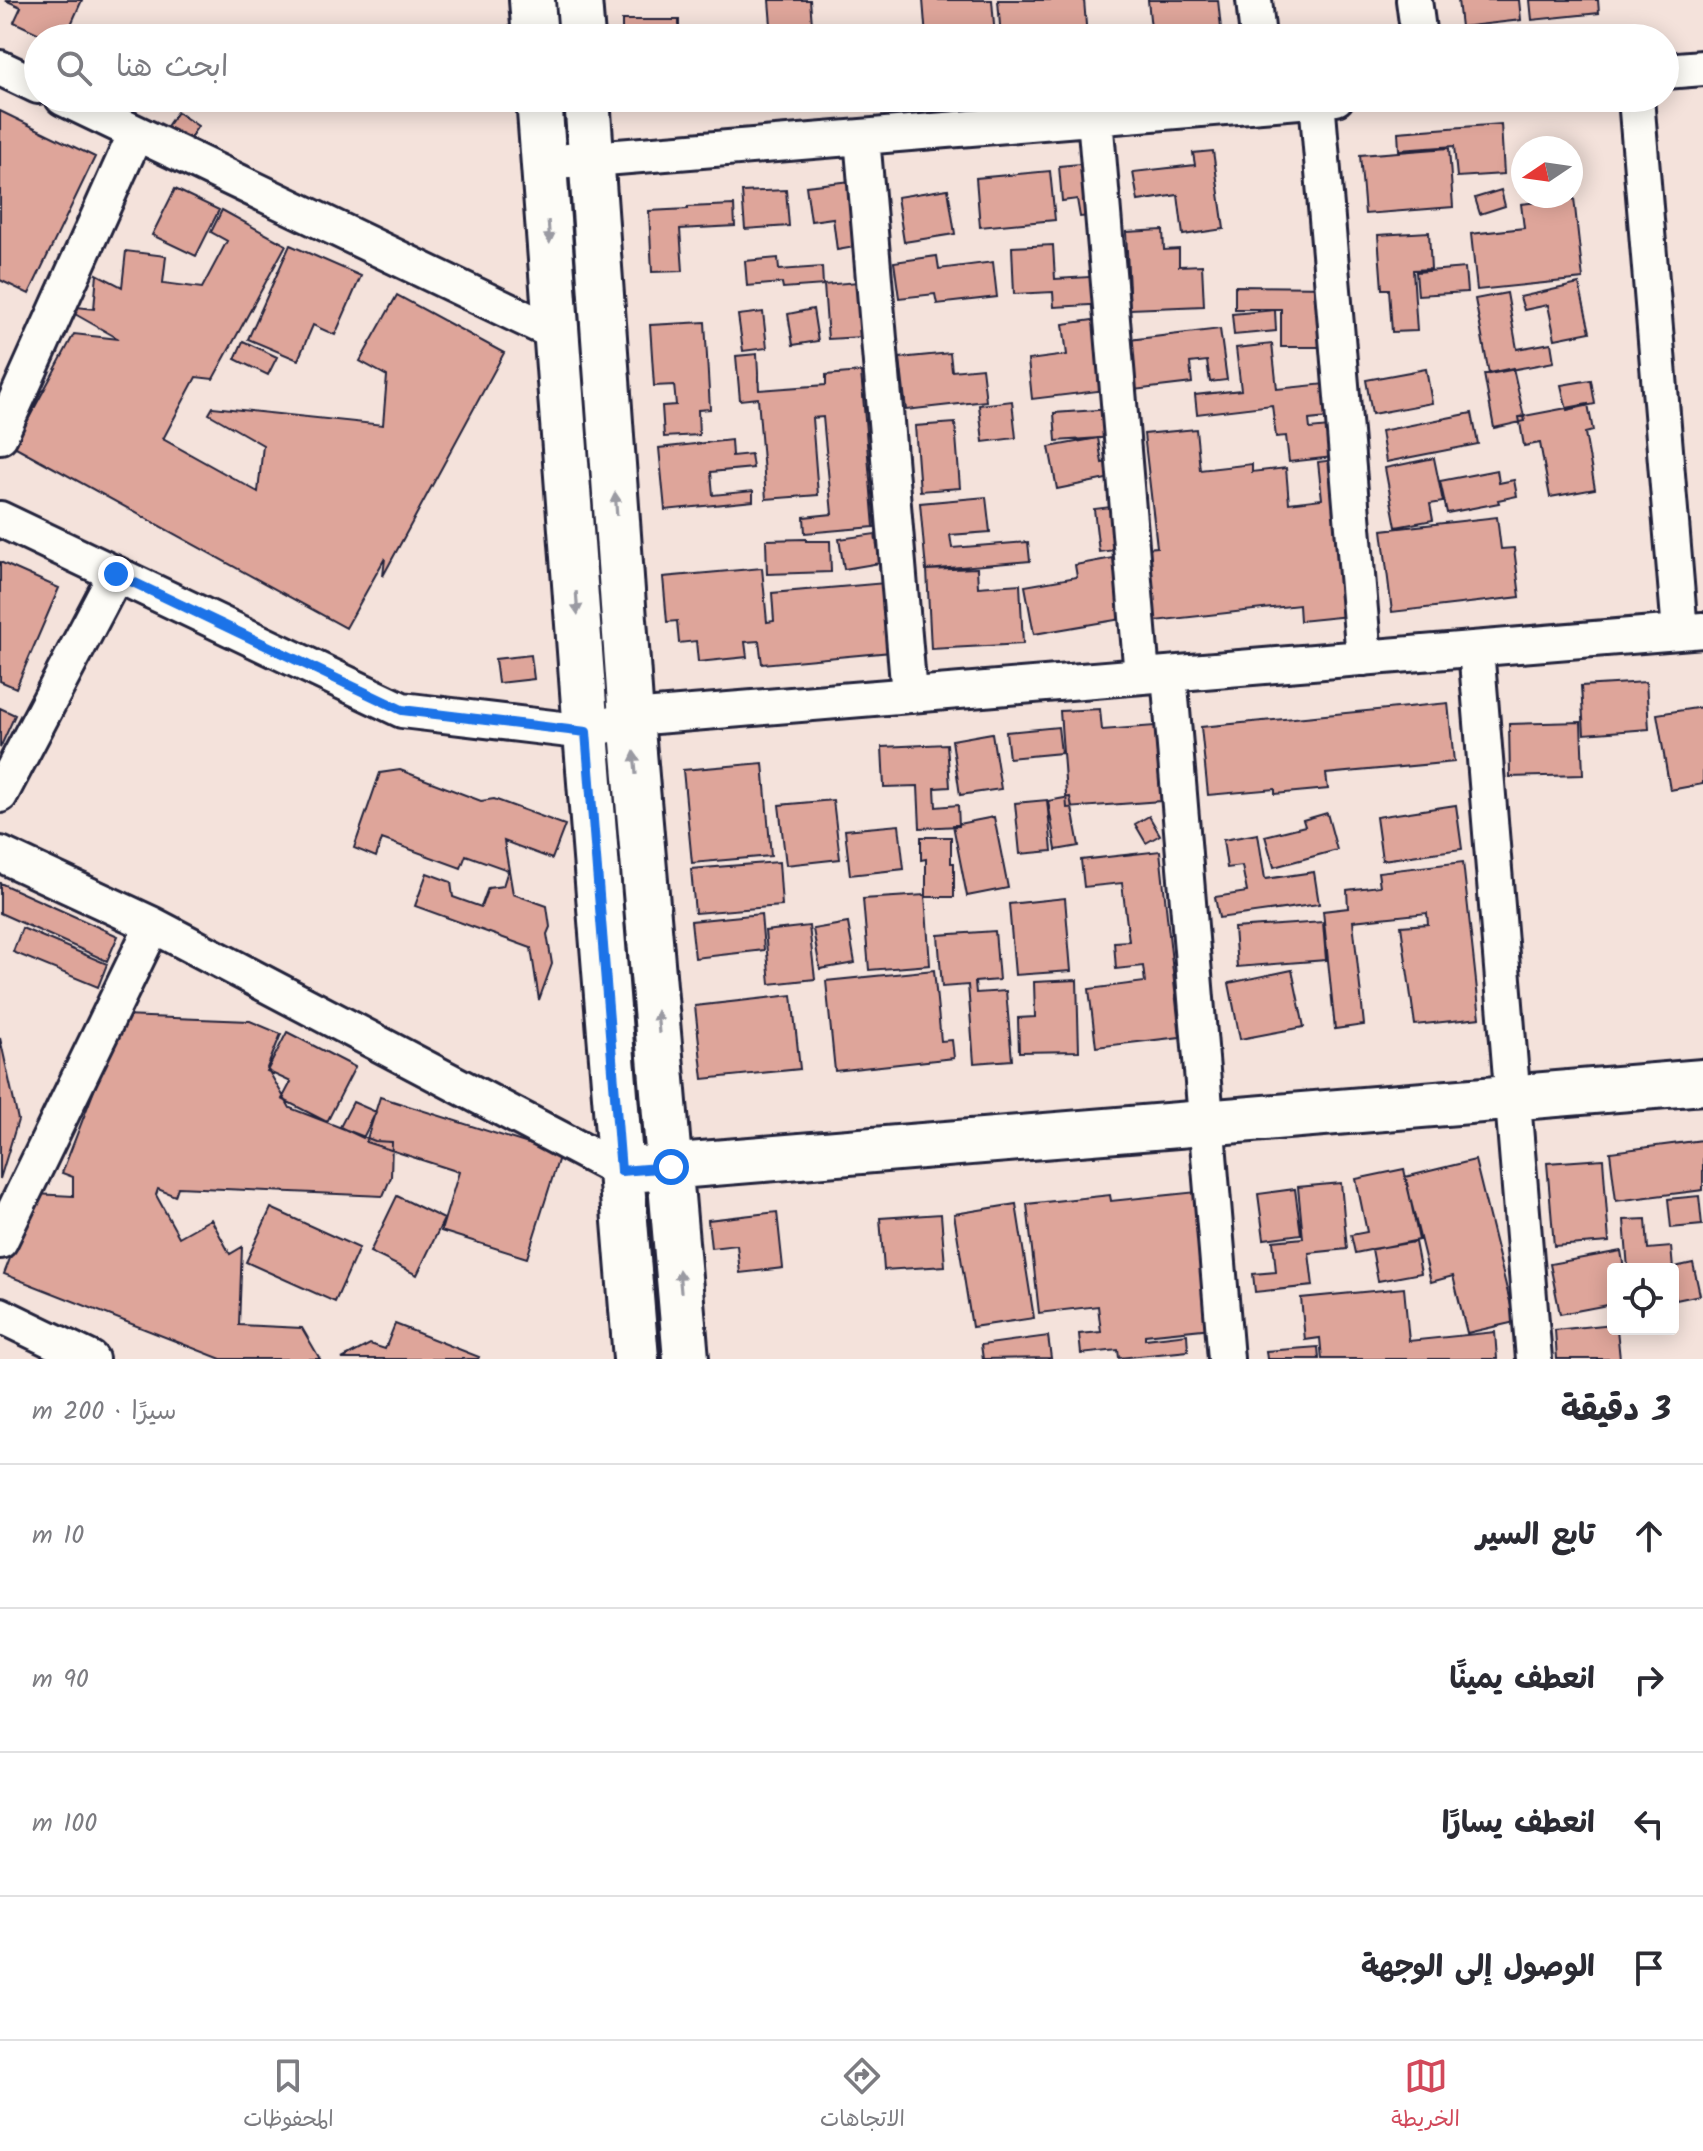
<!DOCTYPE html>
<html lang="ar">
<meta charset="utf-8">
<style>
body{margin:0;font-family:Kalam,"Playpen Sans Arabic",sans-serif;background:#f2f2f3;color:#2b2b33;direction:rtl}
.controls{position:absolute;right:24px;bottom:24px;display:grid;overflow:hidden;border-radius:8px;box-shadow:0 4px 20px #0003}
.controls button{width:72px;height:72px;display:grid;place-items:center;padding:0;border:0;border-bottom:2px solid #e1e1e2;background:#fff;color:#2b2b33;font:40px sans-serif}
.compass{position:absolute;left:1511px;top:136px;width:72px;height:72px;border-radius:50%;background:#fff;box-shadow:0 4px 20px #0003;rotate:257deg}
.stop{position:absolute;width:24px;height:24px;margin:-18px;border:6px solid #1a73e8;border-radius:50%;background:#fff}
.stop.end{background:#1a73e8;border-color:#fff;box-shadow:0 2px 8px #0008}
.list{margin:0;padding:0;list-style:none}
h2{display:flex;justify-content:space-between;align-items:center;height:104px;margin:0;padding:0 32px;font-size:34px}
h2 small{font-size:26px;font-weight:400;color:#7c7c81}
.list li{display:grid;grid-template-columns:52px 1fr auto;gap:24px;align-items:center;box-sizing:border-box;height:144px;padding:0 32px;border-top:2px solid #e1e1e2}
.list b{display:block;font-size:30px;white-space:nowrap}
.list em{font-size:26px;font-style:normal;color:#7c7c81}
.icon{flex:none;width:44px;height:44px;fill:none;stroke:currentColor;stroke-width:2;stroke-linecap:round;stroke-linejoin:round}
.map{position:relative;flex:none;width:1703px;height:1359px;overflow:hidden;direction:ltr}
.search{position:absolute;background:#fff;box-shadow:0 4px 20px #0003;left:24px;right:24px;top:24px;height:88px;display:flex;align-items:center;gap:20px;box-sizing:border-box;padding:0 28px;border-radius:44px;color:#7c7c81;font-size:30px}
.sheet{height:680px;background:#fff}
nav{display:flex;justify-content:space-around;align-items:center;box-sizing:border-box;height:112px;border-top:2px solid #e1e1e2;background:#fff;font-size:22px;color:#7c7c81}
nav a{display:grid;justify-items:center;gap:4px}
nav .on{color:#d1495b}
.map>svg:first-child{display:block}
</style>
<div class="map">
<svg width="1703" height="1359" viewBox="0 0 1703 1359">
<rect width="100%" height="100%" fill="#f4e2db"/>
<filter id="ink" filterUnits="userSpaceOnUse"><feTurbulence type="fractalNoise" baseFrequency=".0125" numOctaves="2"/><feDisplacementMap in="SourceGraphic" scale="16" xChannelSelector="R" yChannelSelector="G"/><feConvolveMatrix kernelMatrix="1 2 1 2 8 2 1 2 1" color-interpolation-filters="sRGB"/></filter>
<g filter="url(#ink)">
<!-- building -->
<path fill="#dea59a" stroke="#22223b" stroke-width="2" d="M5,0H82L65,38H48L14,22L21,7Z
M769,0H810L813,36L772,38Z
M923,0H992L995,38H926Z
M998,0H1084L1087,38H1001Z
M1148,0H1218L1222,38H1152Z
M1458,0H1519L1521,20L1461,27Z
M1530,0H1598L1599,13L1532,20Z
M622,20H679V38H622Z
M753,25L755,38H704L703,30Z
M884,29V38H843L842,33Z
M1650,30L1651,38H1624L1623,35Z
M629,98H688L630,104Z
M777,98H839V103L778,106Z
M0,111L95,157L29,294L0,280Z
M177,112L198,126L176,159L154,145Z
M1501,124L1504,174L1457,177L1454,146L1399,150L1398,132Z
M1449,148L1453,207L1365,214L1360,155Z
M1213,151L1224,229L1183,235L1178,195L1138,201L1133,172L1195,165L1193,153Z
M1113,161L1119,213L1080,217L1077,199L1062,201L1059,166Z
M1050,171L1055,220L980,227L976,178Z
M851,181L855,247L837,250L833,218L811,221L806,186Z
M175,189L219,210L196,256L152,235Z
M948,189L955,234L904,242L897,197Z
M786,190L789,226L745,229L742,192Z
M1501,190L1505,206L1480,214L1475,198Z
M1574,198L1583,279L1477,290L1471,234L1524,228L1521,204Z
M734,205L735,226L680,229L683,271L652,272L649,211L688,209V207Z
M222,210L286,245L213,379L196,377L163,439L258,492L263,445L209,414L213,407L383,425L387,376L360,361L397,295L504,353L383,576L385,558L346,628L14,446L74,334L119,339L59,305L94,309L97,274L122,287L126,251L166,256L163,283L202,288L227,241L211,232Z
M1163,230L1164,250L1179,249V266L1202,265L1204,306L1130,309L1126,232Z
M1429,232L1431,269L1413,270L1417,331L1392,332L1389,289H1382L1378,235Z
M290,245L361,276L335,335L313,325L298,360L248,339Z
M1053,245L1055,279L1107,276L1108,304L1054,307L1053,292L1014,294L1012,247Z
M937,256L939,269L993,262L997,297L937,304L935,294L899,298L894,262Z
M778,258L779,270L822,267L823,285L858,282L862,337L828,339L824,285L783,288L782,283L747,286L745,261Z
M1465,268L1467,292L1418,295L1416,272Z
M1579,284L1590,332L1555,339L1548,305L1524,310L1520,297Z
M1235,286L1333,287L1332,347H1281V309H1235Z
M1507,293L1517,349L1551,343L1554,362L1489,374L1475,299Z
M813,309L818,341L793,345L788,314Z
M1275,310L1276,331L1234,335L1232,314Z
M763,312L767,348L743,351L738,315Z
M1115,317L1123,388L1032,399L1028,360L1067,355L1063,324Z
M705,322L710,409L698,410L699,435L664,437L662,406L676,405L674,385L654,386L650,325Z
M1220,329L1227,380L1210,382L1207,361L1190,363L1192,383L1134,390L1129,340Z
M243,341L277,357L268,375L235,359Z
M1272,344L1277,389L1335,383L1338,417L1309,420L1310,429L1339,426L1342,456L1289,462L1286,436L1276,437L1272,405L1197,414L1195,395L1241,390L1236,348Z
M950,353L952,371L982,368L986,401L906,410L900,358Z
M757,354L759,390L826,385V375L861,372L874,527L805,533L804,517L832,514L823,417L812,418L818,495L766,499L758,398L740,400L736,356Z
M1513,368L1525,421L1494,428L1484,374Z
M1426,369L1432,403L1372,414L1366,380Z
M1591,380L1595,404L1567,410L1561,385Z
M1012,401L1016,438L983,442L979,405Z
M1588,404L1593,431L1585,433L1595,489L1550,497L1540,443L1524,446L1519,417Z
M1127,408L1129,436L1056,441L1054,413Z
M1472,413L1478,444L1386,462L1381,431Z
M955,423L960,488L920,491L915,426Z
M1196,429L1200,470L1252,464V472L1286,468L1289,503L1322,499L1318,462L1341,459L1358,615L1300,621L1299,605L1155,621L1147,548L1157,547L1144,434Z
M1098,438L1102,463L1118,460L1121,476L1057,489L1049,447Z
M731,440L732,456L751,454L753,468L711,472L713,495L753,491V501L665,510L659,448Z
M1434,458L1443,502L1430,504L1433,520L1396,527L1385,468Z
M1497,470L1499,483L1514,480L1517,496L1498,500L1499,503L1447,513L1440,481Z
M986,497L990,532L950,535L952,548L1028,542L1030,561L926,570L920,503Z
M1135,504L1140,547L1099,552L1094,509Z
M1497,517L1501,549L1514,548L1520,597L1392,612L1382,530Z
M875,534L880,563L844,569L839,539Z
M806,539V541H830L831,572L767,574L766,540Z
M1129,555L1139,616L1034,634L1025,586L1077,577L1075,565Z
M0,562L59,588L16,688L0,681Z
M762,568L767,622L774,621L772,593L885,583L891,652L762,664L759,641L745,642L747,657L698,662L696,641L679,643L677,621L667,622L663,577Z
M977,568L978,587L1020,584L1023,644L931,649L927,570Z
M531,655L534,679L498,683L495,659Z
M1646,682L1649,729L1584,734L1581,686Z
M1448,703L1454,762L1326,774L1328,789L1275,794V789L1208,795L1201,727Z
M1703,707V784L1670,790L1657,714Z
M0,708L15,715L0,748Z
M1100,709L1102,730L1155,726L1161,801L1067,808L1060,711Z
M1581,722L1583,775L1510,777L1509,724Z
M1058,727L1061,753L1009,758L1006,732Z
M992,733L1001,789L960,795L952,740Z
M947,744L950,787L935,788L936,807L958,805L959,826L920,828L918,786L884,787L882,747Z
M763,763L771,856L692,863L683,770Z
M400,770L481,801L494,799L565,825L552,859L504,841L513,894L547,906L550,927L547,934L552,964L539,1000L531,948L415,906L427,873L451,882L453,897L481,907L488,888L503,886L508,870L466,855L461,868L382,839L376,857L354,848L380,773Z
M1070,797L1079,846L1056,850L1048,801Z
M833,800L840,859L786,865L779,805Z
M1047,800L1052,851L1020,854L1015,803Z
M1456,805L1462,849L1382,860L1376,817Z
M1327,813L1337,850L1274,867L1265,836L1305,826L1303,820Z
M1149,816L1160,835L1146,843L1135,824Z
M994,817L1008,888L967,896L953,825Z
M899,825L904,869L850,875L845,830Z
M1258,834L1265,879L1314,872L1319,904L1219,918L1215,897L1247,892L1242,866L1227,868L1223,840Z
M921,837H951V863H954V897H926V859L921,860Z
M1160,851L1180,1037L1096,1047L1089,989L1145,982L1143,966L1116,969L1114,942L1129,941L1122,883L1084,887L1081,860Z
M779,862L782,906L695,913L691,869Z
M1463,862L1480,1018L1415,1025L1401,926L1428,924L1427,913L1353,921L1364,1025L1335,1029L1323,911L1348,908L1347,890L1380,886L1378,872Z
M0,883L118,936L107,961L0,913Z
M925,895L930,965L869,970L863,899Z
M1065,898L1071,971L1015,975L1009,904Z
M761,914L764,950L695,958L691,921Z
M1323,922L1326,960L1237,967L1234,928Z
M848,923L855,963L820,969L813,929Z
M809,926L815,979L770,984L765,931Z
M22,928L107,964L98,987L13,952Z
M995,931L999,980L975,982L976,993L1006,991L1012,1060L974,1063L968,985L942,987L938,935Z
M934,970L941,1041L952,1040L954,1058L835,1071L826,981Z
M1292,970L1304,1027L1240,1039L1229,983Z
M1077,980L1079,1051L1019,1052L1018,1018L1035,1017L1034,982Z
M792,995L800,1069L703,1079L695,1006Z
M123,1016L250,1021L281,1034L267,1068L290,1108L375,1141L392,1142L391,1177L383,1196L178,1187L175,1196L158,1189L156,1195L179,1237L211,1219L230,1254L242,1247L239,1325L302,1328L320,1359H221L4,1274L35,1194L73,1196V1177L62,1173Z
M287,1032L355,1067L327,1122L282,1099L291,1082L267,1071Z
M0,1038L18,1120L0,1179Z
M380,1097L560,1154L527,1258L441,1231L459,1172L366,1142Z
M353,1102L376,1112L363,1138L340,1127Z
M1703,1140V1190L1616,1201L1610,1152Z
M1603,1159L1609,1242L1554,1246L1547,1163Z
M1475,1160L1515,1322L1467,1333L1453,1276L1431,1282L1405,1177Z
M1404,1169L1419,1240L1355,1253L1351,1235L1367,1232L1356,1179Z
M1341,1183L1347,1249L1309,1253L1313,1286L1255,1292L1253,1274L1276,1272L1273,1241L1303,1238L1298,1187Z
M1295,1189L1301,1234L1264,1239L1258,1194Z
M1197,1192L1212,1328L1145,1335V1339L1187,1334L1188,1351L1119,1358L1118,1350L1081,1354L1079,1334L1101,1332L1098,1306L1039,1313L1027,1204L1110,1195L1111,1201Z
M397,1196L444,1219L417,1275L370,1252Z
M1699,1196L1702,1225L1671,1228L1668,1199Z
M1016,1204L1034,1318L972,1327L954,1214Z
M271,1208L359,1248L335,1302L246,1262Z
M777,1212L783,1268L740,1273L737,1245L711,1248L708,1220Z
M941,1214L945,1266L884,1270L880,1218Z
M1646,1219L1648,1249L1671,1247L1673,1269H1628L1624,1220Z
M1415,1242L1421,1273L1378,1281L1372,1249Z
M1621,1251L1624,1269H1613V1304L1560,1314L1550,1264Z
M1693,1263L1700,1295L1676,1300L1673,1284V1269L1670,1268Z
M1404,1288L1409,1341L1495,1332L1497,1359H1322L1320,1338L1305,1340L1301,1298Z
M395,1324L479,1357L478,1359H342L370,1344L385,1349Z
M1613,1324V1329H1617L1620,1359H1557L1555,1330Z
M1048,1336L1051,1358L983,1359L981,1345Z
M1318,1347L1319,1359H1267L1266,1351Z"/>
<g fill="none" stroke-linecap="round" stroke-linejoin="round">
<defs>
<path id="street" d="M1254,0L1258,38
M1414,0L1419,38
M0,68L38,86
M1665,71L1703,68
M63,98L557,334
M1636,98L1680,632
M1317,100L1364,658
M1095,118L1142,676
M862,137L909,695
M544,163L1336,98
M0,436L136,133
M0,519L402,710L586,732L631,718L1703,630
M1476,649L1534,1359
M1169,674L1226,1359
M0,795L116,574
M0,854L153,925L621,1171
M0,1241L153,925
M0,1315L91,1359"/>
<path id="secondary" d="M532,0L535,38
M579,0L582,38
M539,98L586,732L636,1359
M587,98L631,718L686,1359
M641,1169L1703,1082"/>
</defs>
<!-- street casing -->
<use href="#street" stroke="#22223b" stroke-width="40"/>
<!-- secondary casing -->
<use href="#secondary" stroke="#22223b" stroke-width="50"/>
<!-- street -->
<use href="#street" stroke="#fdfcf7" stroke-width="34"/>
<!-- secondary -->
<use href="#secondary" stroke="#fdfcf7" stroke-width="44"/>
</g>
<!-- one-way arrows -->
<defs><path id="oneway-solid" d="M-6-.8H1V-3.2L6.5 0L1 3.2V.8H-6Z" transform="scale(2)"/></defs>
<g fill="#9a9aa2">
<use href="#oneway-solid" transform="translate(549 232) rotate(86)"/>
<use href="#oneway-solid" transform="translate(616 504) rotate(-94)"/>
<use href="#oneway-solid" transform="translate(577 603) rotate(86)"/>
<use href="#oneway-solid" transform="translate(635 763) rotate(-95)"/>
<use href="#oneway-solid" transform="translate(658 1022) rotate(-95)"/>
<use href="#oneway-solid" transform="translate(680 1281) rotate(-95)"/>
</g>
</g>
<g fill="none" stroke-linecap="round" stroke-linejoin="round" filter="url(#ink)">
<!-- route -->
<path stroke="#1a73e8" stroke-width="10" d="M116,574L402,710L586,732L621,1171L671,1167"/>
</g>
</svg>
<div class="controls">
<button><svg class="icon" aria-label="locate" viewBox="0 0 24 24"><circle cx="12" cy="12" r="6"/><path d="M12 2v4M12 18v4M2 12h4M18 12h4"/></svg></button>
</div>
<svg class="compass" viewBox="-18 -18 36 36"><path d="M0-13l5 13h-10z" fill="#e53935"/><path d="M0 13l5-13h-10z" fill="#7c7c81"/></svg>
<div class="stop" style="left:671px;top:1167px"></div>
<div class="stop end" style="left:116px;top:574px"></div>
<div class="search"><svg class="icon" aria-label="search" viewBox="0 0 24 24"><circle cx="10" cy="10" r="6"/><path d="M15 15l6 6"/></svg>ابحث هنا</div>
</div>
<section class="sheet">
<h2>3 دقيقة<small>سيرًا · 200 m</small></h2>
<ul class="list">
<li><svg class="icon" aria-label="ahead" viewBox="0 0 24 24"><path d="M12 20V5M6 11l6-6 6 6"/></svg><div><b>تابع السير</b></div><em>10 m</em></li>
<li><svg class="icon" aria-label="right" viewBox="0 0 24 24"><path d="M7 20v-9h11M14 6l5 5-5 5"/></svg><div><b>انعطف يمينًا</b></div><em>90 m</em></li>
<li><svg class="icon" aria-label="left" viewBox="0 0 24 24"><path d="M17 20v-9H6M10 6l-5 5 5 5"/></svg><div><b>انعطف يسارًا</b></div><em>100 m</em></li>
<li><svg class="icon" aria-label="arrive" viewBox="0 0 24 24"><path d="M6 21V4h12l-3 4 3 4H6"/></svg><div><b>الوصول إلى الوجهة</b></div></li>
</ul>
</section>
<nav>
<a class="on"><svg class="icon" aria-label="map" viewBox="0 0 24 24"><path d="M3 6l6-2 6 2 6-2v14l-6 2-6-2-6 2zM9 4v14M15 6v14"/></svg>الخريطة</a>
<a><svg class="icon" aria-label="directions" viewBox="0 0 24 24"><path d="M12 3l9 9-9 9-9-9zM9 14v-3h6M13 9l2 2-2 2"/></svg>الاتجاهات</a>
<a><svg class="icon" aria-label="saved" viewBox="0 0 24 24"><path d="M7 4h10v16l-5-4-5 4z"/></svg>المحفوظات</a>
</nav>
